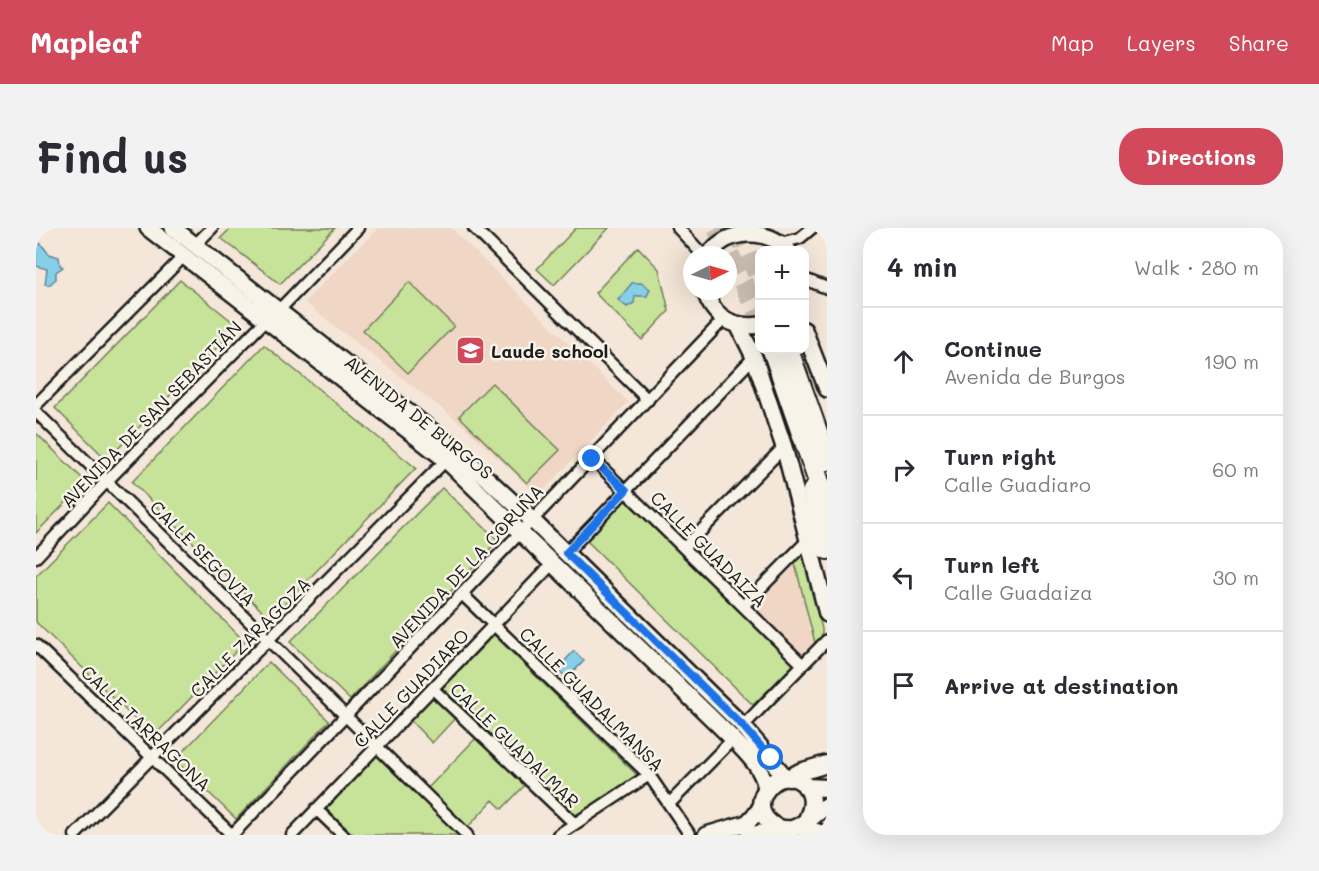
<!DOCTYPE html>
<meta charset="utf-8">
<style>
body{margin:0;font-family:Mali,sans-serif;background:#f2f2f3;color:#2b2b33}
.controls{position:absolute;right:18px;top:18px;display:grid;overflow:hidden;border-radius:12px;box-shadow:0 6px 24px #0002}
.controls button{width:54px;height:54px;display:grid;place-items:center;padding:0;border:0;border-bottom:2px solid #e1e1e2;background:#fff;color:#2b2b33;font:30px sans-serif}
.compass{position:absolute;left:647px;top:18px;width:54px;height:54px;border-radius:50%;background:#fff;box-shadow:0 6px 24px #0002;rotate:85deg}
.stop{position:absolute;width:18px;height:18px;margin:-14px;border:4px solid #1a73e8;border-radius:50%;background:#fff}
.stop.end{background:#1a73e8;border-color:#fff;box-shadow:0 2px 6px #0008}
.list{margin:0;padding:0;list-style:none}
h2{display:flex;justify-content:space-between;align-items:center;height:78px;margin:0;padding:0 24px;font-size:26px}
h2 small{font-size:20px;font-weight:400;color:#7c7c81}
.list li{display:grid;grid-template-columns:39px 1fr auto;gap:18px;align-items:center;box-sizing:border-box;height:108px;padding:0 24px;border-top:2px solid #e1e1e2}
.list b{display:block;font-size:22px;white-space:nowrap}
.list p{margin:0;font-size:20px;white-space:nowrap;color:#7c7c81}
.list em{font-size:20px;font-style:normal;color:#7c7c81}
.icon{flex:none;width:33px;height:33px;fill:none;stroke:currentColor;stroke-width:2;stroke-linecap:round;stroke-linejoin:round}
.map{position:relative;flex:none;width:791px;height:607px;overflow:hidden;border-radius:24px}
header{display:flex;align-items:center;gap:36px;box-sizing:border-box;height:84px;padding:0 30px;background:#d1495b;color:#fff}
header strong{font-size:28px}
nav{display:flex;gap:33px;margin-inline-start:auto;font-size:21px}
.intro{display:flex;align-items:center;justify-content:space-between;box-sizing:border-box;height:144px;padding:0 36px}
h1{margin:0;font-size:42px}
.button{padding:15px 27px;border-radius:24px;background:#d1495b;color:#fff;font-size:21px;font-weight:700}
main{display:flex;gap:36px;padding:0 36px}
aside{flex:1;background:#fff;border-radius:24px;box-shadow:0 6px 24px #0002}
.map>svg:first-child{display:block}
</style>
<header>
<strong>Mapleaf</strong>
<nav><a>Map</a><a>Layers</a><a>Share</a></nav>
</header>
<div class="intro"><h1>Find us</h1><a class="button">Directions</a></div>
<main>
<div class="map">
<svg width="791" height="607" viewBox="0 0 791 607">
<rect width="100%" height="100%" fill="#f4e6d8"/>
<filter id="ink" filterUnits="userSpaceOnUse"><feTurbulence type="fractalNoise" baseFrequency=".0167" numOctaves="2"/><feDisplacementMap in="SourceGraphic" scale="12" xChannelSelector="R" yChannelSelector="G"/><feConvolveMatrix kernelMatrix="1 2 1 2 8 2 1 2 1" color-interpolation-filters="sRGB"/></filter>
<g filter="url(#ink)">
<!-- built -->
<path fill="#f0d6c5" d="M342,0H415L592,174L502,268L427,197L268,74Z
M758,332L779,415L765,429L715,377Z"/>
<!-- green -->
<path fill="#c7e299" stroke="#727f5a" stroke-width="1.5" d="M195,0H299L244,56L185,10Z
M540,0H573L518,57L501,41Z
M602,19L623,41L633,83L606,112L559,65Z
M144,52L202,98L71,232L19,180Z
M373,54L418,98L372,145L327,102Z
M228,117L380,240L234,391L96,254Z
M456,155L524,222L491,255L423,188Z
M0,205L50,254L0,305Z
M406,260L462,312L314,472L254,414Z
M588,271L758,436L717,477L548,310Z
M72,275L209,414L117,509L0,394V348Z
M767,324L786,401V408L779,415L758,332Z
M458,407L603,549L540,587L406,460Z
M233,434L293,493L200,591L139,532Z
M398,465L421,488L396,515L373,491Z
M441,509L490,556L466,581L457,572L431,600L391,561Z
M340,527L423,607H318L289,580Z"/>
<!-- water -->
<path fill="#87cfe8" stroke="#5c8796" stroke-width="1.5" d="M0,15H4L13,26L23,29L24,37L27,39L20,44V51L13,57L9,56L11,41L0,38Z
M596,55H605L614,61L611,68H599L598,75L591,79L582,72Z
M538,423L548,433L531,450L521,441Z"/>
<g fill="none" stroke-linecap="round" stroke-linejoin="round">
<!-- highway-tunnel -->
<path stroke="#c9beb2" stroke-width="20" stroke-dasharray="20 10" stroke-linecap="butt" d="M681,0L724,90
M699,0L724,51"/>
<defs>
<path id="street" d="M438,0L612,172
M642,0L667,27
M744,15L764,10L776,0
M159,17L176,0
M768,51L791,60
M243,82L322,0
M0,177L148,28
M0,184L431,607
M557,231L766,436
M648,320L748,219
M530,325L718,129
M0,329L71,253L230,92
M426,366L613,547L654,607
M707,378L772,312
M0,417L196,607
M397,461L539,596
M707,498L791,412
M634,575L697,511
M280,581L307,607
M39,607L410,232
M196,607L688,91
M256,607L517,335
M522,607L613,547"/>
<path id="secondary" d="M112,0L410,232L697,511C711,526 726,539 730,560
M137,0L419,221L496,292L707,498L750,550
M673,27C691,0 731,0 752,22
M669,63C677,89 697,101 724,97
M702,97L718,129L748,219L791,386
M768,102L791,161
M670,607L711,595L725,580
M713,607L750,601"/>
<path id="primary" d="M753,550L764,544L791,536
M770,559L791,560
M772,589C777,579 778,568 770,558C747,531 707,573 734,595C740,600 748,602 756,601C768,598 780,584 791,578
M762,599L791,607"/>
<path id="highway" d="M737,122L791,277
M752,122L791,232
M777,263L791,321"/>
</defs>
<!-- street casing -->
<use href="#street" stroke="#1c1c1c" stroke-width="15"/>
<!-- secondary casing -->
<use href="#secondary" stroke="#1c1c1c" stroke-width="20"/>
<!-- primary casing -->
<use href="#primary" stroke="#1c1c1c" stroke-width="21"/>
<!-- highway casing -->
<use href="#highway" stroke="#1c1c1c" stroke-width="24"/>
<!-- street -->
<use href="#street" stroke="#f7f3e8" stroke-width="10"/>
<!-- secondary -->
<use href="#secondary" stroke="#f7f3e8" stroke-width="15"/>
<!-- primary -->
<use href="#primary" stroke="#f7f3e8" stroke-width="16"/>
<!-- highway -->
<use href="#highway" stroke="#f7f3e8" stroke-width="20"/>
</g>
</g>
<g fill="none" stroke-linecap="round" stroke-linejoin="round" filter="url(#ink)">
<!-- route -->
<path stroke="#1a73e8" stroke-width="8" d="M556,231L590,262L530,325L707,498L735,530"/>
</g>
<!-- icons -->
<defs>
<symbol id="school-square" viewBox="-11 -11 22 22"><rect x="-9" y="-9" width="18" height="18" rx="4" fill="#d1495b" stroke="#f7f3e8"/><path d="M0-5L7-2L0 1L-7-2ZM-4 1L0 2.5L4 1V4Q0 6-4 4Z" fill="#fff"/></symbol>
</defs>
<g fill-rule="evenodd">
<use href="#school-square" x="418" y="106" width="33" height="33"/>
</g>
<g text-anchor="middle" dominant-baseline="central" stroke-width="5" stroke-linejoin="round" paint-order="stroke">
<!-- poi labels -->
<g font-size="18" font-weight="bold" fill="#1c1c1c" stroke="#f7f3e8" text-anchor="start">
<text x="455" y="123">Laude school</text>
</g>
<!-- street labels -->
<g font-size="18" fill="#1c1c1c" stroke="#f7f3e8">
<text transform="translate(115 186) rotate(-46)">AVENIDA DE SAN SEBASTIÁN</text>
<text transform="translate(383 189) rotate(39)">AVENIDA DE BURGOS</text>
<text transform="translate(673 321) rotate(45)">CALLE GUADAIZA</text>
<text transform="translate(167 325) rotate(45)">CALLE SEGOVIA</text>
<text transform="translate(430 338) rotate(-47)">AVENIDA DE LA CORUÑA</text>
<text transform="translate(214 409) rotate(-45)">CALLE ZARAGOZA</text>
<text transform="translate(375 460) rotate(-46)">CALLE GUADIARO</text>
<text transform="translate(556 471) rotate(45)">CALLE GUADALMANSA</text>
<text transform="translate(110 500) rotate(44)">CALLE TARRAGONA</text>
<text transform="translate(479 517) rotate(44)">CALLE GUADALMAR</text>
</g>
</g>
</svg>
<div class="controls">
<button>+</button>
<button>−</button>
</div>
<svg class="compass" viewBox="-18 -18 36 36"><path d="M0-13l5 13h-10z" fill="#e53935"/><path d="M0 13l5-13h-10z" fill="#7c7c81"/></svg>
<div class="stop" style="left:735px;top:530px"></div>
<div class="stop end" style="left:556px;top:231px"></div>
</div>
<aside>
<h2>4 min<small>Walk · 280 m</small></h2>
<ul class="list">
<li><svg class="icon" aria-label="ahead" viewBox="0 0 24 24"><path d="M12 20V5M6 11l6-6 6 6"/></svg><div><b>Continue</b><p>Avenida de Burgos</p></div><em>190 m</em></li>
<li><svg class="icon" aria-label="right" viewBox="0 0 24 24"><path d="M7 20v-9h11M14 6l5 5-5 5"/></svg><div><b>Turn right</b><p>Calle Guadiaro</p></div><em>60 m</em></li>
<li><svg class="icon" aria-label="left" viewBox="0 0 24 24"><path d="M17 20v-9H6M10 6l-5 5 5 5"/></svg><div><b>Turn left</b><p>Calle Guadaiza</p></div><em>30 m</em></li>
<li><svg class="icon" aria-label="arrive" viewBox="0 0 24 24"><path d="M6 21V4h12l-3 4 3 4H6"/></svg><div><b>Arrive at destination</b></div></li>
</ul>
</aside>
</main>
